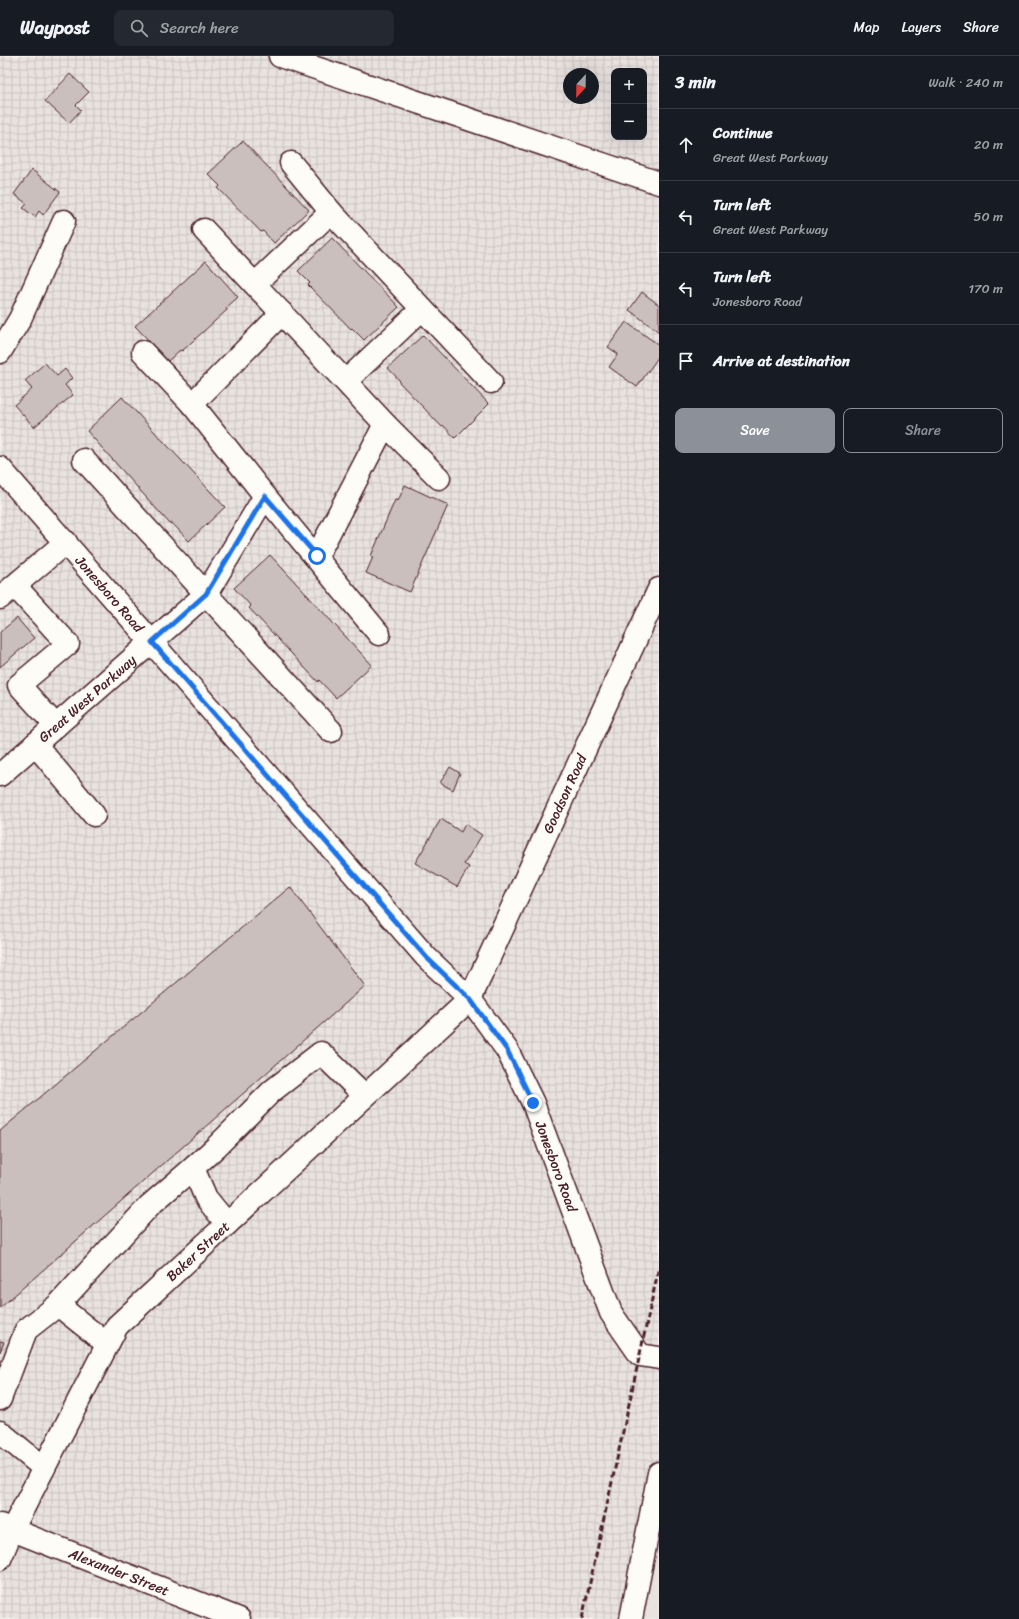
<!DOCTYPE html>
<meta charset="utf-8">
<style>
body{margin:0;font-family:Sriracha,sans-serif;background:#242831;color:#f1f3f6}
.controls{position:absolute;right:12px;top:12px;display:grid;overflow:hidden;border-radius:8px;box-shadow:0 4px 16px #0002}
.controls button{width:36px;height:36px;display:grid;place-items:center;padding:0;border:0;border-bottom:1px solid #363941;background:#171b24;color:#f1f3f6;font:20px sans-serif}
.compass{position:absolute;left:563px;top:12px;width:36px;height:36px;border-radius:50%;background:#171b24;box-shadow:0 4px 16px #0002;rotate:202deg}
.stop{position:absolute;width:12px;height:12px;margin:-9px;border:3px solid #1a73e8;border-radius:50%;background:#fff}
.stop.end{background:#1a73e8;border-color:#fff;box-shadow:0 1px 4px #0008}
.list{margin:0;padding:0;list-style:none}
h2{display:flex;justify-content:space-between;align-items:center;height:52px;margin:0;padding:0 16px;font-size:17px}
h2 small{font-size:13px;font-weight:400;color:#9ea1a6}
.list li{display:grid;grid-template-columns:26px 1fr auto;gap:12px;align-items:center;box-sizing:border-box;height:72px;padding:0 16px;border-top:1px solid #363941}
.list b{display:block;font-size:15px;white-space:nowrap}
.list p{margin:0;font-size:13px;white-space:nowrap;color:#9ea1a6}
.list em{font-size:13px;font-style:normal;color:#9ea1a6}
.actions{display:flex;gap:8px;padding:12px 16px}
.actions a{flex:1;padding:9px 0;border:1px solid #8c9099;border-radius:8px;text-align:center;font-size:14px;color:#8c9099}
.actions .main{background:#8c9099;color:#fff}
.icon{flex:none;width:22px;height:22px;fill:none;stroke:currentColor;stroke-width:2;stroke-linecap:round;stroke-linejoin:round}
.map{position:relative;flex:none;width:659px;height:1563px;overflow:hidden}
header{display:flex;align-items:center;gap:24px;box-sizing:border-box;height:56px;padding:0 20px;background:#171b24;border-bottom:1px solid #363941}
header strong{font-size:19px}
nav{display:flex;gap:22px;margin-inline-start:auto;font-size:14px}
.search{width:280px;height:36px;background:#242831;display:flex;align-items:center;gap:10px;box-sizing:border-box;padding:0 14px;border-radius:8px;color:#9ea1a6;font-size:15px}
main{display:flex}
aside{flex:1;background:#171b24}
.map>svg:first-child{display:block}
</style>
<header>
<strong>Waypost</strong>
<div class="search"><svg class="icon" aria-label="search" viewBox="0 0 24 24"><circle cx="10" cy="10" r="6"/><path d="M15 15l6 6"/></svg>Search here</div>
<nav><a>Map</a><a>Layers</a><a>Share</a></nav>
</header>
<main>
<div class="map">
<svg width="659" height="1563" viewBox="0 0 659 1563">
<defs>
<pattern id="industrial-grid" width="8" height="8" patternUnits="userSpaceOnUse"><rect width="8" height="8" fill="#e9e3e0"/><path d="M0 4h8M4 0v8" fill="none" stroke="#c9c2c0"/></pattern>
</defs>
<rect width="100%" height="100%" fill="#f6f3ef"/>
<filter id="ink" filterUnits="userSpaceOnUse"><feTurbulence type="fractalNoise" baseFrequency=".025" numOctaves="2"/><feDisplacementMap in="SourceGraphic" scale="8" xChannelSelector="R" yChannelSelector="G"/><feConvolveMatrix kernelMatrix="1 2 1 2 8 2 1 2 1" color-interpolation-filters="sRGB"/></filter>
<g filter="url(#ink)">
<!-- built -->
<path fill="#e9e3e0" d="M659,1464V1563H639Z"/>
<!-- industrial -->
<path fill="url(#industrial-grid)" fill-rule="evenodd" d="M0,0H659V1464L639,1563H0ZM614,15H644V81H614ZM569,18H593V42H569Z"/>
<!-- building -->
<path fill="#cbbfbe" stroke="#4a1f2b" d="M70,18L89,36L76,49L81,54L69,67L45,45Z
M243,85L309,154L274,187L263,175L261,176L218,132L220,130L208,118Z
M32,114L60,136L43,159L39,155L35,161L23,152L27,148L14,138Z
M332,182L399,251L364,284L352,272L351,273L308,229L310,227L298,215Z
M206,205L238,241L226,252L227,254L182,295L180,294L168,305L135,270Z
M642,236L659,249V276L629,254Z
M626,266L659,289V300L637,331L609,311L618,298L608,291Z
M423,279L489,348L455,382L443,369L442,371L399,326L400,325L388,312Z
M45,307L57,320L65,313L72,322L65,329L73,339L34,371L14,349L32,333L25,325Z
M122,341L225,451L189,485L172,467L170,468L87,375Z
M405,429L448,449L410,536L366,517L373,501L371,500L395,444L398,445Z
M270,499L372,609L336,642L319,624L318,626L249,552L251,550L234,532Z
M17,562L34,582L0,611V576Z
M450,711L460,717L453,734L440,727Z
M441,763L461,776L465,768L482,779L464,808L469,811L457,831L415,807Z
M290,831L365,930L0,1252V1075Z
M0,1285L4,1286L0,1296Z"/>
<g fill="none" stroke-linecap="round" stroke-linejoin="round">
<defs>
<g id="minor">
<path d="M331,156L491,326"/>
<path d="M204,174L385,368"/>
<path d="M255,228L331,156L291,107"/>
<path d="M0,296L20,263L64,165"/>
<path d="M143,296L192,348"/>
<path d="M346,325L422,253"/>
<path d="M84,404L331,675"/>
<path id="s1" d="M0,412L426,901L470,943L507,994L533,1047L611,1257L640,1299L659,1302"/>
<path d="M265,440L192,348L282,257"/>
<path d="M317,500L385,368L439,422"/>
<path d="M15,530L68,588L19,629L56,670"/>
<path d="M0,542L66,486"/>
<path d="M35,688L94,759"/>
<path id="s2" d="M0,719L206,538L265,440L379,578"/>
<path d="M227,1168L206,1142L193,1112L216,1091L272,1035L321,997L365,1040"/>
<path d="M107,1288L58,1249L150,1149L193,1112"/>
<path d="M0,1343L26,1274L58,1249"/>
<path d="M0,1376L44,1412"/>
<path id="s3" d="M0,1469L239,1563"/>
<path id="s4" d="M0,1503L12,1474L117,1270L470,943L659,533"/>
<path d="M631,1563L659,1417"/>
</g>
<path id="major" d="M280,0L659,127"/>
</defs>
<!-- minor casing -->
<use href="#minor" stroke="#4a1f2b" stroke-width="25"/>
<!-- major casing -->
<use href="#major" stroke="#4a1f2b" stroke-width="25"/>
<!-- minor -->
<use href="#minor" stroke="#fdfcf7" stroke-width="22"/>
<!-- major -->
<use href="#major" stroke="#fdfcf7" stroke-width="22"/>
<!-- rail -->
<path stroke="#4a1f2b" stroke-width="3" stroke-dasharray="6 3" stroke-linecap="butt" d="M582,1563L659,1211"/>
</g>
</g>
<g fill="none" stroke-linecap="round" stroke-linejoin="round" filter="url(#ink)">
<!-- route -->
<path stroke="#1a73e8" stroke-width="5" d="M317,500L265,440L206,538L152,586L426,901L470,943L507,994L533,1047"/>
</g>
<g text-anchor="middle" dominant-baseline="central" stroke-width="4" stroke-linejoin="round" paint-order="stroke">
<!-- street labels -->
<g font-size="14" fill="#4a1f2b" stroke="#fdfcf7">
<text stroke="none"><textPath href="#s1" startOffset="167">Jonesboro Road</textPath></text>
<text stroke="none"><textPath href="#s2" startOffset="116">Great West Parkway</textPath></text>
<text stroke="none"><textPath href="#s4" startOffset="968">Goodson Road</textPath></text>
<text stroke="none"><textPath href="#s1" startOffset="899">Jonesboro Road</textPath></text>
<text stroke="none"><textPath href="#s4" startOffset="371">Baker Street</textPath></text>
<text stroke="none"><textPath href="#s3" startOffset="128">Alexander Street</textPath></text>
</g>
</g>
</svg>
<div class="controls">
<button>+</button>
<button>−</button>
</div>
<svg class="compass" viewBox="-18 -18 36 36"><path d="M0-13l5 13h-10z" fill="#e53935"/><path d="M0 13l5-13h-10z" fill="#9ea1a6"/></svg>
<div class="stop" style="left:317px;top:500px"></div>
<div class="stop end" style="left:533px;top:1047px"></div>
</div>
<aside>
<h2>3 min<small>Walk · 240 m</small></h2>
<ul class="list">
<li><svg class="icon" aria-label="ahead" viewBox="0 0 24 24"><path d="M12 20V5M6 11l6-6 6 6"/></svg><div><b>Continue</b><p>Great West Parkway</p></div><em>20 m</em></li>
<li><svg class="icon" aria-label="left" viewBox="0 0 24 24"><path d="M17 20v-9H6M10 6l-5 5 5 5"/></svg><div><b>Turn left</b><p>Great West Parkway</p></div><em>50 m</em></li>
<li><svg class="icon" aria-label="left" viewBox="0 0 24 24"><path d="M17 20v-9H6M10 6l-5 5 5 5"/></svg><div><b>Turn left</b><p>Jonesboro Road</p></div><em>170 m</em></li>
<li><svg class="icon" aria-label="arrive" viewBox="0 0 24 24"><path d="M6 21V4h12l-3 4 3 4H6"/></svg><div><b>Arrive at destination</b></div></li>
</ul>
<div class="actions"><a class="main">Save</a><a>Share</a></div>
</aside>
</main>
